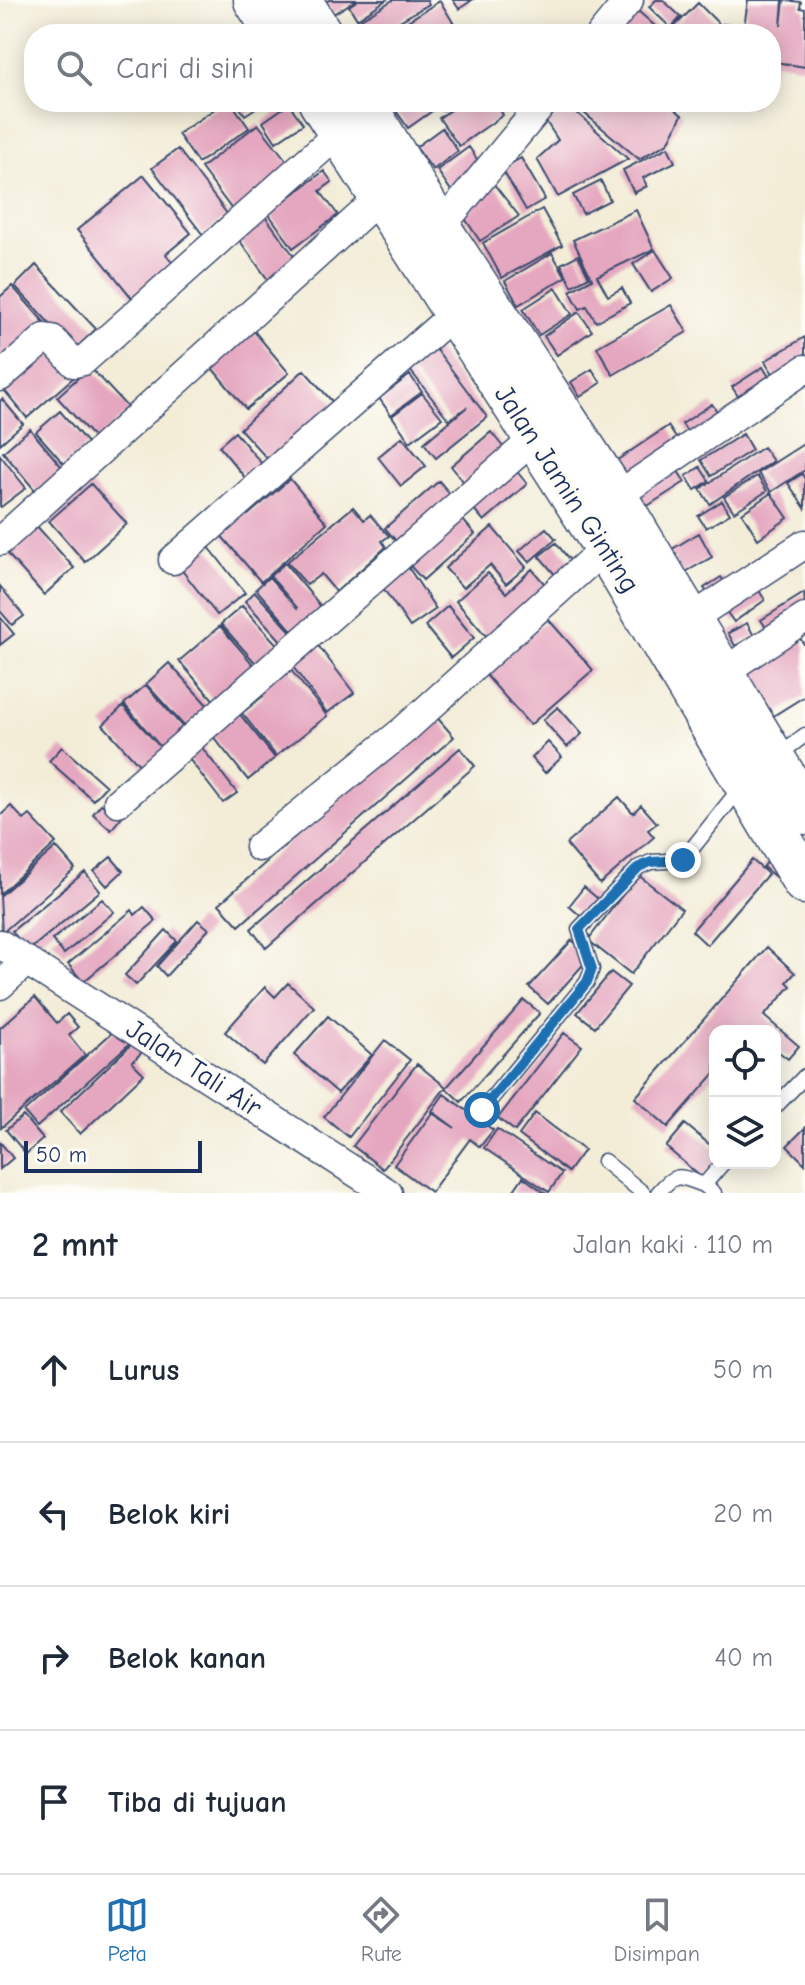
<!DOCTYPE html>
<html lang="id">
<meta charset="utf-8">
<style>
body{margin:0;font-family:"Comic Neue",sans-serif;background:#f2f2f3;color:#1f2937}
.controls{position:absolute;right:24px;bottom:24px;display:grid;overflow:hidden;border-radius:16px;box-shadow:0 4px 20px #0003}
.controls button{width:72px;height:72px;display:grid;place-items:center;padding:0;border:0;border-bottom:2px solid #e0e1e3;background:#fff;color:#1f2937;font:40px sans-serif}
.scale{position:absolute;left:24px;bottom:20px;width:178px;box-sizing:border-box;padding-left:8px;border:4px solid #1b2f5e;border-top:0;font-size:22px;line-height:28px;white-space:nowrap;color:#1b2f5e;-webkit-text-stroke:6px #fdfcf7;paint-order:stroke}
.stop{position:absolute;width:24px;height:24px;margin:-18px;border:6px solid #1f6fb2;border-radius:50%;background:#fff}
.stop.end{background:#1f6fb2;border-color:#fff;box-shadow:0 2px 8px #0008}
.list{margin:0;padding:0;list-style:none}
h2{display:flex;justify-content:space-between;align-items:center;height:104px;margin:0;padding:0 32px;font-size:34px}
h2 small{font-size:26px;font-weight:400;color:#747a83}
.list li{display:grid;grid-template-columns:52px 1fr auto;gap:24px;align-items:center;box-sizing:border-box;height:144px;padding:0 32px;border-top:2px solid #e0e1e3}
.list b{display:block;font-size:30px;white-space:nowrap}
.list em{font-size:26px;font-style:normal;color:#747a83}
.icon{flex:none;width:44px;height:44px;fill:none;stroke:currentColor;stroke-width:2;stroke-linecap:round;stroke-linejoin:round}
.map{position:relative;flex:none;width:805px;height:1193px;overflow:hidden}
.search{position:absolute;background:#fff;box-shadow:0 4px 20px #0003;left:24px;right:24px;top:24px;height:88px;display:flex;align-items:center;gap:20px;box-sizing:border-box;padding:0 28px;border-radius:32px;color:#747a83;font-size:30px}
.sheet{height:680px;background:#fff}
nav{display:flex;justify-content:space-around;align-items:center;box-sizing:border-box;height:112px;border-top:2px solid #e0e1e3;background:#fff;font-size:22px;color:#747a83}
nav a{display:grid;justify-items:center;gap:4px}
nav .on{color:#1f6fb2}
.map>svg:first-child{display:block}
</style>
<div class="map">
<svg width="805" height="1193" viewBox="0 0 805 1193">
<rect width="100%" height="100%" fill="#fdfcf7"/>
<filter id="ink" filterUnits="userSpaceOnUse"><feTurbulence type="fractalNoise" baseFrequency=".0125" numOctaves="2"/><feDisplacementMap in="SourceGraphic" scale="16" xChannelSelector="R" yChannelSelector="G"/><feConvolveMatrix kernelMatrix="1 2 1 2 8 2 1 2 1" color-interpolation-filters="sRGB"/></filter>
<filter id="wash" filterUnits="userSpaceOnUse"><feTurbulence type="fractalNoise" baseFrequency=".006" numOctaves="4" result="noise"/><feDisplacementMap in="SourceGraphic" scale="32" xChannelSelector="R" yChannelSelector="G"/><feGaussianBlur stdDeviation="1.8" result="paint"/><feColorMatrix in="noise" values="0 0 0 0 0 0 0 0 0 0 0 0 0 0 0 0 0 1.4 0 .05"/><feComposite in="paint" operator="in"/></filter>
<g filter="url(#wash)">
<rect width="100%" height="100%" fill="#f3edd8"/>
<g id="blocks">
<!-- building -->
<path fill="#e5a7c0" d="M329,0H356L333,14L326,2Z
M358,0H386L357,19L349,6Z
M393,0H427L429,4L377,34H369L361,19Z
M453,0H472L459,9Z
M656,0H663L681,17L671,28L649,7Z
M748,0H783L781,26L784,0L801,2L800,8L805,9V67L775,62L771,78V34H722L723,24L744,27Z
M440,1L460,34H387Z
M698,3L720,25L711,34H667Z
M638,11L664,34H618Z
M225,102H231L249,128L198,163L178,134Z
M236,102H265L245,115Z
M390,102H426L432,111L408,128Z
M436,102H457L442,111Z
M462,102H495L503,115L459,146L439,118Z
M565,102L628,159L558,197L537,159L558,140L545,120Z
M571,102H666L682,115L668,143L639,159Z
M733,102H756L755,107Z
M289,104L303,124L276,142L263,122Z
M258,124L294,170L236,215L201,168Z
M442,128L458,151L433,170L416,147Z
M469,147L484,170L452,192L437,170Z
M668,147L675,162L643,178L647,186L634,193L623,170Z
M178,149L228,215L203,235L152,168Z
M521,158L545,199L526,210L502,169Z
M324,171L332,182L320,191L338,215L293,248L268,213Z
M144,175L191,233L166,254L173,264L132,298L77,230Z
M601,181L610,200L583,214L573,195Z
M493,183L519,216L480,241L464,217Z
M542,209L562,245L502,278L483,243Z
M636,210L654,249L597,276L608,296L622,288L630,303L596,322L587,306L580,309L570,291L592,279L573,240Z
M265,216L297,260L269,281L237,237Z
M655,250L673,278L651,292L633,264Z
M552,253L566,277L518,305L505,281Z
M578,255L589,277L572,286L561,264Z
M36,265L96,329L74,350L15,286Z
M12,286L44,322L0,361V297Z
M556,288L572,314L539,335L523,309Z
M671,305L687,332L613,375L597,347Z
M579,312L592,331L557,355L544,336Z
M254,331L289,373L246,409L212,368Z
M805,337V363L777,380L765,361Z
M43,343L73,378L27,418L0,385Z
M436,349L487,417L436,458L424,443L467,407L449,420L410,370Z
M90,367L130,410L97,441L57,397Z
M763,367L774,385L744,405L732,387Z
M592,369L601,383L580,397L571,382Z
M304,370L338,408L274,466L240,429Z
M410,375L422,392L391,415L379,398Z
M422,393L442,418L410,442L392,416Z
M2,399L23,424L0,444V401Z
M712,404L723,420L693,441L682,424Z
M60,411L88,444L65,465L36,432Z
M668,426L684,450L631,485L616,461Z
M30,429L66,472L39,495L3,452Z
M235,432L268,471L251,485L219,446Z
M491,432L507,452L467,486L451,466Z
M743,434L752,450L711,476L701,460Z
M402,437L426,466L401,486L378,457Z
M805,443V470L771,492L758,473Z
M763,447L773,461L710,504L700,489Z
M0,455L26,488L1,507L0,506Z
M511,464L527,484L484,521L467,501Z
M674,465L685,482L646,507L635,491Z
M700,467L709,481L695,490L686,476Z
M802,474L805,479V508L788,483Z
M757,476L767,491L734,512L724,497Z
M290,479L327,523L261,582L219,533L245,511L248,515Z
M439,481L455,500L401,547L385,528Z
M91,484L127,524L85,562L49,521Z
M771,493L788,518L758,539L742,513Z
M722,501L730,514L706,528L698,516Z
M353,507L364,520L370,515L389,536L382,541L386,547L336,592L321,574L307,585L287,562Z
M456,512L475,534L423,580L403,558Z
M35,524L74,568L44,595L5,551Z
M492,527L526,567L506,584L490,565L463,588L445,568Z
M546,528L556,539L529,562L519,551Z
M699,533L712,557L682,574L669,551Z
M205,542L245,593L217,615L177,564Z
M556,543L573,564L557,577L539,556Z
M285,563L323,609L296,635L256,589L269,577L298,609L270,576Z
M408,567L436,609L410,627L381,585Z
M532,569L548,588L492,643L456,601L488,573L506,593Z
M721,577L728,587L711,598L704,588Z
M0,586L24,616L12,625L0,611Z
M758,589L765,600L734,622L726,611Z
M255,592L294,635L284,644L245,601Z
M804,593L805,609L769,632L761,620Z
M242,606L281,649L260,668L221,624Z
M448,606L474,638L451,658L425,626Z
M0,617L14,634L0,645Z
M548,619L593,670L530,725L485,674Z
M747,623L754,636L735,646L728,633Z
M220,626L257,669L217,704L179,661Z
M796,632L805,646V696L773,716L742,667Z
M314,640L354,693L327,713L288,660Z
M169,663L208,706L185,727L146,684Z
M287,665L327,716L276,756L242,713L263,696L258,689Z
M146,685L186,731L163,750L124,704Z
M123,706L163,750L143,769L103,725Z
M234,707L275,758L248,780L207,729Z
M558,707L582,734L567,747L543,720Z
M434,714L454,737L239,926L219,904Z
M197,741L237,793L223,803L183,751Z
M548,742L562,757L545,773L532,758Z
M62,747L106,786L93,800L49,761Z
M460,748L475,766L266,948L251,929Z
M619,797L633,813L641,805L657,823L648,830L654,837L600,884L566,844Z
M101,804L111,812L115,807L123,815L111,830L93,814Z
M11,806L24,820L30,815L56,843L0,894V816Z
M56,847L75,869L2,933L0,896Z
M774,854L789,867L778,879L763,867Z
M111,857L123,871L107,886L94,871Z
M752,860L768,874L707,945L692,931Z
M85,872L100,891L28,951L12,931Z
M638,875L682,909L631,974L588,940Z
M584,887L598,899L583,918L569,906Z
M102,899L114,912L64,954L52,940Z
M144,907L156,921L83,982L68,964L132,910L135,915Z
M198,920L209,929L166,976L157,966Z
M166,930L177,941L136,985L125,975Z
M572,940L590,957L548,1004L529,987Z
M767,947L795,973L787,982L791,986L764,1016L799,1046L788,1059L775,1049V1031H715V1073L668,1127L635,1098Z
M611,972L629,986L595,1027L577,1013Z
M288,983L314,1007L263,1065L225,1032L265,987L275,997Z
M35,997L57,1023L67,1014L78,1027L69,1035L85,1055L1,1128L0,1028Z
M524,1000L540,1013L461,1102L446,1088Z
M328,1016L372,1055L338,1093L294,1055Z
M116,1029L129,1044L37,1127L24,1112Z
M564,1033L582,1046L515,1131L498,1118Z
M385,1040L410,1060L349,1137L324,1117Z
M135,1041L144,1050L132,1062L144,1074L80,1134L60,1112Z
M417,1064L446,1087L383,1169L353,1146Z
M444,1094L493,1130L480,1147L470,1139L431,1192L394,1165L432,1113L455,1128L432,1111Z
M535,1113L584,1150L568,1172L519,1135Z
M23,1116L43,1139L26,1154L6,1130Z
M685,1124L715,1149V1162L702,1178L666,1147Z
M805,1128V1164L787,1146Z
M497,1129L562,1173L549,1192L484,1148Z
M0,1142L13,1158L0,1169Z
M523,1177L545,1193H512Z"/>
</g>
</g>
<g filter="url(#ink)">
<use href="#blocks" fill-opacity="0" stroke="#3b4c70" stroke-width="2"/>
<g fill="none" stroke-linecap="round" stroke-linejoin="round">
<defs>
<path id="lane" d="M777,756L805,735
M775,1107L805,1076
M482,1110L587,982L592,969L579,929L639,867L651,862L683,860L741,787
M604,1161L643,1193
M658,1193C676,1171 679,1176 704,1185
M714,1193L704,1185L723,1163"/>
<path id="street" d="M601,34L629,0
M439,229L544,102
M0,377L45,338L52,339L74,363L83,361L340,132
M615,497L805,369
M0,541L381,197
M173,560L454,314
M689,620L805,544
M722,673L805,618
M118,802L535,438
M259,847L404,730L606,547
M0,944L388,1193
M0,985L27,961"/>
<path id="highway" d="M256,0L278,34
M299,0L320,34
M321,102L606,547L805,882
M362,102L439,229L615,497L805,812"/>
</defs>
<!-- lane casing -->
<use href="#lane" stroke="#3b4c70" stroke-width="17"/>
<!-- street casing -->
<use href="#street" stroke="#3b4c70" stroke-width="31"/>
<!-- highway casing -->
<use href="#highway" stroke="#3b4c70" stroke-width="47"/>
<!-- lane -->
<use href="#lane" stroke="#fff" stroke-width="14"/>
<!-- street -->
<use href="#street" stroke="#fff" stroke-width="28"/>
<!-- highway -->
<use href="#highway" stroke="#fff" stroke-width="44"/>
</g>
</g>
<g fill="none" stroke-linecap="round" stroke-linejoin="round" filter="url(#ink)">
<!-- route -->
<path stroke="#1f6fb2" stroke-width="10" d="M482,1110L587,982L592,969L579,929L639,867L651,862L683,860"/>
</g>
<g text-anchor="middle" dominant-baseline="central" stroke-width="7" stroke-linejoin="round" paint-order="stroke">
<!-- street labels -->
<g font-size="28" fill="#1b2f5e" stroke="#fdfcf7">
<text transform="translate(567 489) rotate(57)">Jalan Jamin Ginting</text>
<text transform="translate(194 1068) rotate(33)">Jalan Tali Air</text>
</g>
</g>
</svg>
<div class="controls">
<button><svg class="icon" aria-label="locate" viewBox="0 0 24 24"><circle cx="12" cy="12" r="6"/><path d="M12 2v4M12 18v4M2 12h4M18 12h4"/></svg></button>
<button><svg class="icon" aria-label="layers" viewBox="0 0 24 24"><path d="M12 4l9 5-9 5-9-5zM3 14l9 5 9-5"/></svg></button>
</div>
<div class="scale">50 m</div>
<div class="stop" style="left:482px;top:1110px"></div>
<div class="stop end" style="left:683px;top:860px"></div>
<div class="search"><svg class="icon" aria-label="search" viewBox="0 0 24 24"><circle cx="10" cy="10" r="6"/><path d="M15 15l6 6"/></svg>Cari di sini</div>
</div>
<section class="sheet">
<h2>2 mnt<small>Jalan kaki · 110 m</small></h2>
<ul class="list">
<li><svg class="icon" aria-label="ahead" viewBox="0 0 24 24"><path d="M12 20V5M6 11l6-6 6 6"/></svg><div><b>Lurus</b></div><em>50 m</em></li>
<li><svg class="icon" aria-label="left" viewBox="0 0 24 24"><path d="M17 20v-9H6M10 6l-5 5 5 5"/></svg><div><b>Belok kiri</b></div><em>20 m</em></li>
<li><svg class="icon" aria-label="right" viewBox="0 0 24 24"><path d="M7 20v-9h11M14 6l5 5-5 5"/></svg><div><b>Belok kanan</b></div><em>40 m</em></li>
<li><svg class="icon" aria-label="arrive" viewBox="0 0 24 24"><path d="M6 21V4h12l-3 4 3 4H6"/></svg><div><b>Tiba di tujuan</b></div></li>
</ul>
</section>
<nav>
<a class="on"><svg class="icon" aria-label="map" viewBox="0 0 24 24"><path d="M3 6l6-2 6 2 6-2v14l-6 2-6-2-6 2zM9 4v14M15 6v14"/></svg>Peta</a>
<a><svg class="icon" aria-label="directions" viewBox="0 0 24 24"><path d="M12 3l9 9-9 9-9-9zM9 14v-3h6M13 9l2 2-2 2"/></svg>Rute</a>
<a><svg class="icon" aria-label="saved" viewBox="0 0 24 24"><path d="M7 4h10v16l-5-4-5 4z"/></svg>Disimpan</a>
</nav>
